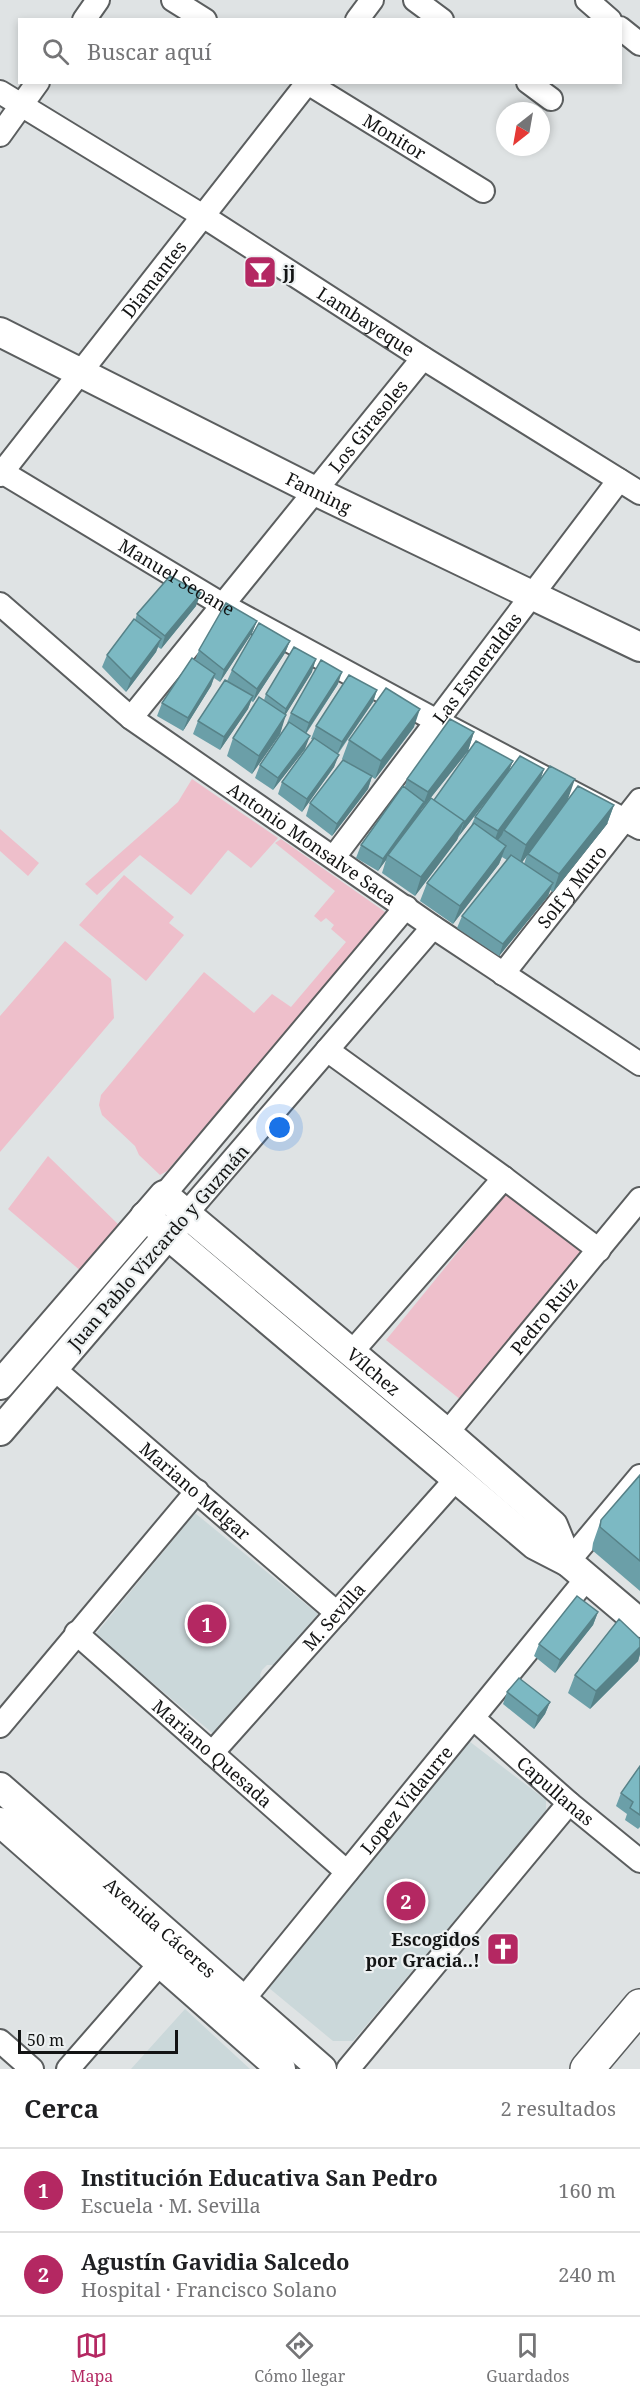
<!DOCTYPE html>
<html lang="es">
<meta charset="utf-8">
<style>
body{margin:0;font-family:"Noto Serif",serif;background:#f2f2f2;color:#202124}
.compass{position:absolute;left:496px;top:102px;width:54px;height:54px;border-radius:50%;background:#fff;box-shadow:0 3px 9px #0003;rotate:211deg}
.scale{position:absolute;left:18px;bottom:15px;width:160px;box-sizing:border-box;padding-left:6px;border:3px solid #131414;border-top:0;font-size:16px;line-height:21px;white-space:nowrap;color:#131414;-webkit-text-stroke:4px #ecf0f1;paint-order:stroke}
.you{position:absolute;left:280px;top:1128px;width:21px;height:21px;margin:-15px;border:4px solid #fff;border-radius:50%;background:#1a73e8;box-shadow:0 0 0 9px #1a73e833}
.badge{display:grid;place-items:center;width:39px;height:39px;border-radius:50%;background:#b42862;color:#fff;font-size:20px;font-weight:700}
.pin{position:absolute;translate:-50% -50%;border:3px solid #fff;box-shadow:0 2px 6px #0006}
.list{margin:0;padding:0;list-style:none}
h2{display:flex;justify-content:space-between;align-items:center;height:78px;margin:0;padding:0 24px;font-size:26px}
h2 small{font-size:20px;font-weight:400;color:#757577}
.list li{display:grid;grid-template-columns:39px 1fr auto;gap:18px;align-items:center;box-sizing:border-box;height:84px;padding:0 24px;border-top:2px solid #e0e0e0}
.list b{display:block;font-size:22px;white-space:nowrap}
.list p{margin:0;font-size:20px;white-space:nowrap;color:#757577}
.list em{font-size:20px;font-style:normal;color:#757577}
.icon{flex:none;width:33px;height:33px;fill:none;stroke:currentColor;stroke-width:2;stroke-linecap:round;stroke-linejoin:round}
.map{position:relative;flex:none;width:640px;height:2069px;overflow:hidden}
.search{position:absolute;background:#fff;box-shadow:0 3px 9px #0003;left:18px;right:18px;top:18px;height:66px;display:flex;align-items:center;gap:15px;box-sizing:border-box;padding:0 21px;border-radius:0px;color:#757577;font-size:22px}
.sheet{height:246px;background:#fff}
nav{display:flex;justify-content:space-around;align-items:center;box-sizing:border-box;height:84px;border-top:2px solid #e0e0e0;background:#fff;font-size:16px;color:#757577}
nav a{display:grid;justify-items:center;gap:3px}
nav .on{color:#b42862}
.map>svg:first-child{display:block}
</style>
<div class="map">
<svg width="640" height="2069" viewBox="0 0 640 2069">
<rect width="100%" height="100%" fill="#dfe3e4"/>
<!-- built -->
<path fill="#cbd8da" d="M195,1513L318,1614L276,1665H267L262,1670L260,1675L263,1683L216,1736L95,1635Z
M469,1741L546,1800V1813L353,2041H333L269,1988Z
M185,2009L250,2069H131Z"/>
<!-- green -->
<path fill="#eebfcb" d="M192,779L278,838L251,868L228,850L191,895L140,855L97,895L85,884L178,802Z
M0,829L39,863L28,876L0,851Z
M281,839L388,914L167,1171L160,1175L139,1155L135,1146L102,1115L99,1105L101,1095L204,972L254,1013L272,994L291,1007L346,942L331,929L334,925L326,918L321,922L314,916L335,891L275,843Z
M124,875L174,917L169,923L184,935L146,981L79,925Z
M65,941L111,979L114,1018L0,1152V1016Z
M48,1156L120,1226L82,1272L8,1209Z
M507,1192L592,1255L466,1404L386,1340Z"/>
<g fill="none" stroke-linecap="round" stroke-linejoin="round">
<defs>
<g id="minor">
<path d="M173,0L205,20"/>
<path d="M415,0L442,20"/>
<path d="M587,0L610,20"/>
<path d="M84,20L98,0"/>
<path d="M357,20L372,0"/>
<path d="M620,28L640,44"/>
<path id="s1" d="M306,82L483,191"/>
<path d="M528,82L551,99"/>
<path id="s2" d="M0,92L203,216L423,358L640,493"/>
<path d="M0,135L38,82"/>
<path id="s3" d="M2,472L223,605L437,721L640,828"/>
<path id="s4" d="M0,475L308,82"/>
<path id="s5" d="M0,604L131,718L433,927L640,1064"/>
<path id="s6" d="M131,718L423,358"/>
<path id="s7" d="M334,857L619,480"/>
<path id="s8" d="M503,974L640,800"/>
<path d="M327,1050L504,1178L599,1250"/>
<path d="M164,1195L406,907"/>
<path d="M186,1214L433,927"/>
<path d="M351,1353L504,1178"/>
<path id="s9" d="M53,1368L337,1613"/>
<path id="s10" d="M447,1433L640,1199"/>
<path d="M568,1562L640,1476"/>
<path id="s11" d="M76,1633L347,1872"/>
<path id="s12" d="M473,1718L569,1803L640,1861"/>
<path d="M0,1726L197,1491"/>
<path id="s13" d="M212,1753L456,1479"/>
<path id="s14" d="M233,2012L587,1578"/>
<path d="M0,2041L32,2069"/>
<path d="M68,2069L171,1951"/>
<path d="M348,2069L569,1803"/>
</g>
<g id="tertiary">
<path id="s15" d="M0,332L315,491L640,647"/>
<path d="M145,1216L535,1545L568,1562"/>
<path id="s16" d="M0,1385L164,1195L447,1433L553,1525L568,1562L640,1623"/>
<path d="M0,1431L180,1221"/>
<path id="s17" d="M0,1787L322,2069"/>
<path d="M0,1822L281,2069"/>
</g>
<path id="trunk" d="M587,2069L640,2006"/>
</defs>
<!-- minor casing -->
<use href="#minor" stroke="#5b5e5f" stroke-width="26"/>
<!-- tertiary casing -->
<use href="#tertiary" stroke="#5b5e5f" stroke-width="32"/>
<!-- trunk casing -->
<use href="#trunk" stroke="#5b5e5f" stroke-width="36"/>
<!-- minor -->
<use href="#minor" stroke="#fff" stroke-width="22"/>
<!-- tertiary -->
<use href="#tertiary" stroke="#fff" stroke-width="28"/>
<!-- trunk -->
<use href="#trunk" stroke="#fff" stroke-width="33"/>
</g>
<!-- wall -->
<path fill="#6b9fa8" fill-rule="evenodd" d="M196,606L161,649L158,647L156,652L126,692L102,667L107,655L135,620L137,614Z
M257,621L252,633L220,682L214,678L211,686L183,731L157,716L162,703L195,660L199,650Z
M290,641L285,653L253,702L251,701L248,709L220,750L193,734L198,721L227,681L232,670Z
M312,672L285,715L280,734L252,774L227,756L233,738L264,700L266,694Z
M338,684L306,734L305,749L273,790L255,778L260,765L286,726L291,713Z
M377,690L373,702L338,754L334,767L302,812L278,794L282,782L313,740L311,739L316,726Z
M414,727L375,779L372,777L368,789L332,836L306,816L310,803L354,766L342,759L349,740Z
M474,732L468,751L421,810L420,813L434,800L513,761L509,770L544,769L540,780L567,801L614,805L607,824L553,892L550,890L548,896L499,956L457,928L462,916L507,860L502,857L499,864L453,924L420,901L427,883L471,826L475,817L485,802L459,836L457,840L415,896L382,873L386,860L378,871L356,858L361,845L405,786L407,779ZM527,855L524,864L522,862Z
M640,1475V1591L592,1550L593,1543L601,1520Z
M598,1612L593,1625L555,1673L534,1656L539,1644Z
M640,1639V1654L638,1661L590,1709L568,1693L575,1675Z
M507,1692L550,1702L545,1714L534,1729L503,1704Z
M640,1766V1827L638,1829L625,1820L627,1814L616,1806L621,1793Z"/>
<!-- shaded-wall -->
<path fill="#578288" d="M201,593L196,606L161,649L165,636Z
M257,621L252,633L220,682L224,670Z
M161,639L156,652L126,692L131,679Z
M290,641L285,653L253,702L257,689Z
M316,659L312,672L281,722L286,709Z
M342,672L338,684L304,736L309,723Z
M215,674L211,686L183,731L188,718Z
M377,690L373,702L337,754L342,742Z
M253,696L248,709L220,750L224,737Z
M420,709L414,727L375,779L381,761Z
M286,715L280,734L252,774L259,756Z
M474,732L468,751L421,810L428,792Z
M310,736L305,749L273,790L278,778Z
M339,755L334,767L302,812L307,799Z
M513,761L508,773L459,836L464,823Z
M544,769L538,787L504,830L502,835L491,849L498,831Z
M372,776L368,789L332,836L337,824Z
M575,779L567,802L518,868L526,845Z
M424,802L420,814L388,855L386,860L378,871L383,859Z
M614,805L607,824L553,892L559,874Z
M464,821L457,840L415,896L421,877Z
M506,846L499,864L453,924L460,906Z
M553,883L548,896L499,956L503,944Z
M598,1612L593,1625L555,1673L560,1660Z
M640,1647V1654L638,1661L590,1709L596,1691Z
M550,1702L545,1714L534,1729L538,1716Z"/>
<!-- building -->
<path fill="#7cb9c3" stroke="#578288" stroke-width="1.5" d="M170,576L201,593L165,636L137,614Z
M226,603L257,621L224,670L199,650Z
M134,619L161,639L131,679L107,655Z
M259,623L290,641L257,689L232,670Z
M294,647L316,659L286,709L266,694Z
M192,658L215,674L188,718L162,703Z
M321,660L342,672L309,723L291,713Z
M349,675L377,690L342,742L316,726Z
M225,680L253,696L224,737L198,721Z
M386,688L420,709L381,761L349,740Z
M259,697L286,715L259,756L233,738Z
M450,719L474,732L428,792L407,779Z
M289,722L310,736L278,778L260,765Z
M314,738L339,755L307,799L282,782Z
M476,741L513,761L464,823H463L464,821L434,800Z
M520,756L544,769L498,831L475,817Z
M343,760L372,776L337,824L310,803Z
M550,766L575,779L526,845L504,830Z
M403,786L424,802L383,859L361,845Z
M578,786L614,805L559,874L528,854Z
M431,798L464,821L421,877L388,855Z
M474,823L506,846L460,906L427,883Z
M511,855L553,883L503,944L462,916Z
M640,1475V1561L600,1527L601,1520Z
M577,1596L598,1612L560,1660L539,1644Z
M619,1619L640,1639V1647L596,1691L575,1675Z
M519,1678L550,1702L538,1716L507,1692Z
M640,1766V1815L630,1808L633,1802L621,1793Z"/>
<!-- icons -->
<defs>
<symbol id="bar-square" viewBox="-11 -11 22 22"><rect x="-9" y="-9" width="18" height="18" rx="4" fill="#b42862" stroke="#ecf0f1"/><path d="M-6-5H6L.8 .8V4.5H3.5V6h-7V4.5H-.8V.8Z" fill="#fff"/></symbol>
<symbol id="church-square" viewBox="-11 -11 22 22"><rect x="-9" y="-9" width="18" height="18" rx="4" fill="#b42862" stroke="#ecf0f1"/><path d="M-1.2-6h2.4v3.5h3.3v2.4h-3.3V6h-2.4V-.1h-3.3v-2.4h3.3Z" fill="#fff"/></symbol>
</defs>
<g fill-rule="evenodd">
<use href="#bar-square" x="241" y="253" width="38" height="38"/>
<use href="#church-square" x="484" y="1930" width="38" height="38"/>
</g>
<g text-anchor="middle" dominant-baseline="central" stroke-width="4.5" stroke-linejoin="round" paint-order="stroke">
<!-- street labels -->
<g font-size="18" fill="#131414" stroke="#ecf0f1">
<text stroke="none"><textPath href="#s1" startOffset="104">Monitor</textPath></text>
<text stroke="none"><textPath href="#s4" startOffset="249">Diamantes</textPath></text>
<text stroke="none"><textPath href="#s2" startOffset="432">Lambayeque</textPath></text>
<text stroke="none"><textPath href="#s6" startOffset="376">Los Girasoles</textPath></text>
<text stroke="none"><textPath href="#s15" startOffset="357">Fanning</textPath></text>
<text stroke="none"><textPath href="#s3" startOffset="204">Manuel Seoane</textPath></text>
<text stroke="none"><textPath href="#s7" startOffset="237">Las Esmeraldas</textPath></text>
<text stroke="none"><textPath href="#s5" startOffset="394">Antonio Monsalve Saca</textPath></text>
<text stroke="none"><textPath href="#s8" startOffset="111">Solf y Muro</textPath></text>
<text transform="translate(158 1247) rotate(-49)">Juan Pablo Vizcardo y Guzmán</text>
<text stroke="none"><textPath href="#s10" startOffset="152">Pedro Ruiz</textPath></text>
<text stroke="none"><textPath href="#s16" startOffset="525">Vílchez</textPath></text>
<text stroke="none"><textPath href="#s9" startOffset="188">Mariano Melgar</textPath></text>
<text stroke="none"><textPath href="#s13" startOffset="183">M. Sevilla</textPath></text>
<text stroke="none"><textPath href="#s11" startOffset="182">Mariano Quesada</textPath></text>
<text stroke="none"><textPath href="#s12" startOffset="110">Capullanas</textPath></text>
<text stroke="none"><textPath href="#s14" startOffset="274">Lopez Vidaurre</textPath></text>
<text stroke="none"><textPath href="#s17" startOffset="213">Avenida Cáceres</textPath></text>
</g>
<!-- poi labels -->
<g font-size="18" font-weight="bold" fill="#131414" stroke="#ecf0f1" text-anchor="start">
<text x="283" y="272">jj</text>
<text x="480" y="1939" text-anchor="end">Escogidos<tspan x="480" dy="21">por Gracia..!</tspan></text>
</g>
</g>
</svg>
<svg class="compass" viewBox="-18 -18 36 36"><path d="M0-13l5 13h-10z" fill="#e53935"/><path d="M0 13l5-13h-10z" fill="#757577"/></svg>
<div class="scale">50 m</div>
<div class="you"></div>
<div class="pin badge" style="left:207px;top:1624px">1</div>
<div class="pin badge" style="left:406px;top:1901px">2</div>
<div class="search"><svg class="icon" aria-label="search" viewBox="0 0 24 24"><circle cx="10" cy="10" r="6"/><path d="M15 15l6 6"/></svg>Buscar aquí</div>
</div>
<section class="sheet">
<h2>Cerca<small>2 resultados</small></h2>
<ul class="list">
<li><span class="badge">1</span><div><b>Institución Educativa San Pedro</b><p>Escuela · M. Sevilla</p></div><em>160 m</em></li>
<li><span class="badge">2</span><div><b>Agustín Gavidia Salcedo</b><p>Hospital · Francisco Solano</p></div><em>240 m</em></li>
</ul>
</section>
<nav>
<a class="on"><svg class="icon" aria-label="map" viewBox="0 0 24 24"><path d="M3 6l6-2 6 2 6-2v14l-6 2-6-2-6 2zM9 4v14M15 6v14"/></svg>Mapa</a>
<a><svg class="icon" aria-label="directions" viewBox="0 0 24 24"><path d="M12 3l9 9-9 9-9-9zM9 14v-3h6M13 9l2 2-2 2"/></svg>Cómo llegar</a>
<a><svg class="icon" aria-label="saved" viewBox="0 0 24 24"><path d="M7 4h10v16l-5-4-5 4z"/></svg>Guardados</a>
</nav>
